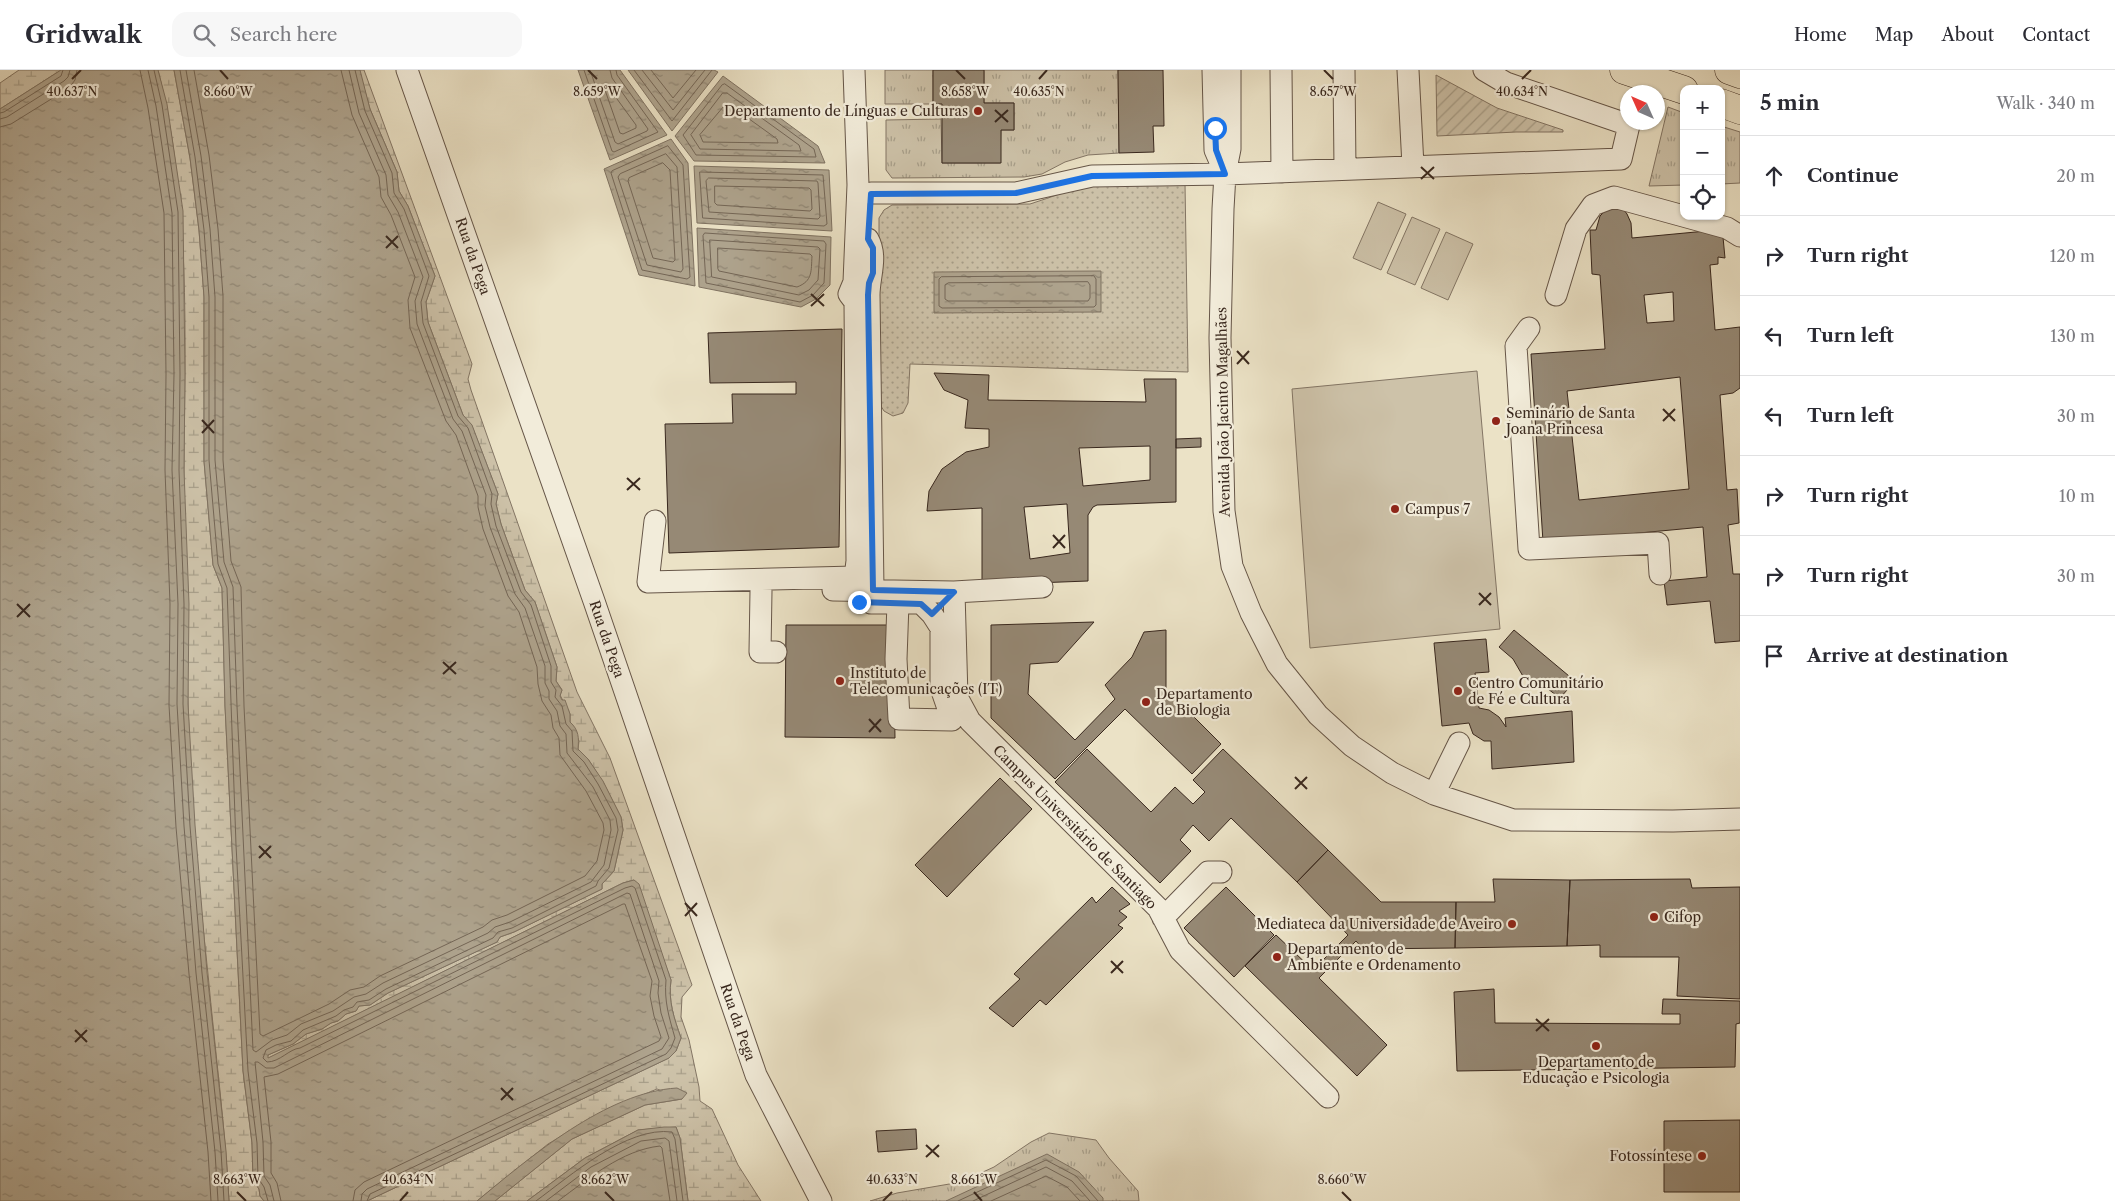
<!DOCTYPE html>
<meta charset="utf-8">
<style>
body{margin:0;font-family:"Libre Caslon Text",serif;background:#f7f7f7;color:#2b2b33}
.controls{position:absolute;right:15px;top:15px;display:grid;overflow:hidden;border-radius:10px;box-shadow:0 1px 4px #0004}
.controls button{width:45px;height:45px;display:grid;place-items:center;padding:0;border:0;border-bottom:1px solid #e1e1e2;background:#fff;color:#2b2b33;font:25px sans-serif}
.compass{position:absolute;left:1620px;top:15px;width:45px;height:45px;border-radius:50%;background:#fff;box-shadow:0 1px 4px #0004;rotate:315deg}
.stop{position:absolute;width:15px;height:15px;margin:-11px;border:4px solid #1a73e8;border-radius:50%;background:#fff}
.stop.end{background:#1a73e8;border-color:#fff;box-shadow:0 1px 5px #0008}
.list{margin:0;padding:0;list-style:none}
h2{display:flex;justify-content:space-between;align-items:center;height:65px;margin:0;padding:0 20px;font-size:21px}
h2 small{font-size:16px;font-weight:400;color:#7c7c81}
.list li{display:grid;grid-template-columns:32px 1fr auto;gap:15px;align-items:center;box-sizing:border-box;height:80px;padding:0 20px;border-top:1px solid #e1e1e2}
.list b{display:block;font-size:19px;white-space:nowrap}
.list em{font-size:16px;font-style:normal;color:#7c7c81}
.icon{flex:none;width:28px;height:28px;fill:none;stroke:currentColor;stroke-width:2;stroke-linecap:round;stroke-linejoin:round}
.map{position:relative;flex:none;width:1740px;height:1131px;overflow:hidden}
header{display:flex;align-items:center;gap:30px;box-sizing:border-box;height:70px;padding:0 25px;background:#fff;border-bottom:1px solid #e1e1e2}
header strong{font-size:24px}
nav{display:flex;gap:28px;margin-inline-start:auto;font-size:18px}
.search{width:350px;height:45px;background:#f7f7f7;display:flex;align-items:center;gap:12px;box-sizing:border-box;padding:0 18px;border-radius:15px;color:#7c7c81;font-size:19px}
main{display:flex}
aside{flex:1;background:#fff}
.map>svg:first-child{display:block}
</style>
<header>
<strong>Gridwalk</strong>
<div class="search"><svg class="icon" aria-label="search" viewBox="0 0 24 24"><circle cx="10" cy="10" r="6"/><path d="M15 15l6 6"/></svg>Search here</div>
<nav><a>Home</a><a>Map</a><a>About</a><a>Contact</a></nav>
</header>
<main>
<div class="map">
<svg width="1740" height="1131" viewBox="0 0 1740 1131">
<defs>
<pattern id="grass-tufts" width="24" height="20" patternUnits="userSpaceOnUse" patternTransform="scale(1.25)"><rect width="24" height="20" fill="#cdc2a9"/><path d="M3 7l-1-3M5 7V3M7 7l1-3M15 17l-1-3M17 17v-4M19 17l1-3" fill="none" stroke="#a79e89"/></pattern>
<pattern id="wetland-marsh" width="20" height="14" patternUnits="userSpaceOnUse" patternTransform="scale(1.25)"><rect width="20" height="14" fill="#cdc2a9"/><path d="M1 5h8M5 5V1M11 12h8M15 12V8" fill="none" stroke="#a79e89"/></pattern>
<pattern id="park-dots" width="8" height="8" patternUnits="userSpaceOnUse" patternTransform="scale(1.25)"><rect width="8" height="8" fill="#cdc2a9"/><path d="M2 2h.1M6 6h.1" fill="none" stroke="#a79e89" stroke-width="1.8" stroke-linecap="round"/></pattern>
<pattern id="garden-furrows" width="10" height="10" patternUnits="userSpaceOnUse" patternTransform="scale(1.25)"><rect width="10" height="10" fill="#cdc2a9"/><path d="M-1 1l2-2M0 10L10 0M9 11l2-2" fill="none" stroke="#a79e89"/></pattern>
<pattern id="water-ripples" width="26" height="14" patternUnits="userSpaceOnUse" patternTransform="scale(1.25)"><rect width="26" height="14" fill="#aea38d"/><path d="M2 4q2-2 4 0t4 0M15 11q2-2 4 0t4 0" fill="none" stroke="#8f8573"/></pattern>
</defs>
<rect width="100%" height="100%" fill="#ebe2c6"/>
<filter id="stains"><feTurbulence type="fractalNoise" baseFrequency=".004" numOctaves="4"/><feColorMatrix values="0 0 0 0 .2 0 0 0 0 .09 0 0 0 0 .02 0 0 0 .5 -.17"/></filter>
<radialGradient id="worn" r=".72"><stop offset=".6" stop-color="#630" stop-opacity="0"/><stop offset="1" stop-color="#630" stop-opacity=".3"/></radialGradient>
<!-- grass -->
<path fill="url(#grass-tufts)" stroke="#837564" d="M885,0H933V34H885Z
M984,0H1118L1119,83L1088,85L1065,92L1042,104L1024,107L892,108L886,100V50L941,49L942,93H1000L1001,60H1014V33H984Z
M1668,37L1684,43V115L1649,116Z
M1721,56L1740,62V113L1721,114Z
M1049,1063L1096,1070L1109,1088L1138,1121L1139,1131H870L897,1123L961,1112L994,1097L1031,1072Z"/>
<!-- wetland -->
<path fill="url(#wetland-marsh)" stroke="#837564" d="M19,0H61L0,39V13Z
M158,0H174L190,88L199,160L204,227V391L213,495L222,518L225,636L243,1001L252,1073L253,1110L259,1119L260,1126L264,1131H229C225,1055 215,980 208,904C198,813 190,722 188,631C186,553 183,475 184,397C185,264 191,130 158,0Z
M359,0H364L472,294L468,309L471,320L577,622L610,688L692,915L682,927L681,947L689,970L699,1017L700,1031L712,1039L738,1095L761,1131H688L680,1068L676,1057L638,1060L585,1088L527,1131H495L572,1069L645,1035L682,1029L657,1019L604,1041L548,1074L477,1131H367L669,988L676,981L681,968C674,948 668,931 671,910L634,810L623,813L267,989L268,985L293,974L306,964L322,959L331,953L338,951L346,944L356,941L359,936L370,935L388,923L497,872L500,867L514,862L602,819V814L614,801L623,760L621,747L603,712L588,689L578,679L579,671L570,652V644L560,625L562,620L556,611L557,597L535,532L525,520L501,454L496,434L498,424L472,356L463,345L428,252L426,232L435,206L408,136L399,121L397,102L370,39Z"/>
<!-- park -->
<path fill="url(#park-dots)" stroke="#837564" d="M1096,112L1185,113L1188,302L910,294L908,333L903,343L893,346L884,341L879,333V148L884,140L892,135L1030,134C1053,127 1073,118 1096,112Z"/>
<!-- garden -->
<path fill="url(#garden-furrows)" stroke="#837564" d="M1436,5L1497,38L1563,60V62H1516L1437,66Z"/>
<!-- pitch -->
<path fill="#cdc2a9" stroke="#837564" d="M1378,132L1406,144L1381,200L1353,188Z
M1412,147L1440,159L1415,215L1387,203Z
M1446,162L1473,174L1448,230L1421,218Z
M1477,301L1500,559L1310,578L1292,319Z"/>
<!-- water -->
<path fill="url(#water-ripples)" stroke="#7f7261" d="M61,0H158L167,34L183,141L185,304L184,400L189,534L188,634L195,755L207,902L226,1081L229,1131H0V39Z
M174,0H360L370,39L397,102L399,121L408,136L435,206L426,232L428,252L463,345L472,355L498,424L496,434L501,454L525,520L535,532L557,597L556,611L562,620L560,626L562,630H565L570,644V652C579,660 579,668 578,679L588,689L603,711L621,747L623,760L614,801L602,814V819L514,862L500,867L497,872L388,923L370,935L359,936L356,941L346,944L338,951L331,953L322,959L306,964L293,974L268,985V988L623,813L634,810L639,814L671,910C668,931 674,948 681,968L676,981L669,988L367,1131H264L260,1126L259,1119L253,1110L252,1073L243,1001L225,636L222,518L213,495L204,391V227L199,160L190,88Z
M578,0H620L667,65L610,90Z
M628,0H714L718,2L672,61Z
M723,6L818,76L825,93L694,91L675,66Z
M671,69L688,93L695,216L639,205L604,99Z
M694,96L829,100L832,161L697,153Z
M697,158L831,167L830,215L816,229L801,237L699,217Z
M1101,201V242L934,243V202Z
M677,1018L687,1023L682,1029L645,1035L572,1069L495,1131H477C530,1087 607,1022 677,1018Z
M664,1057H676L680,1068L688,1131H527L585,1088L638,1060Z
M1047,1084L1079,1102L1103,1128V1131H946Z"/>
<g fill="none" stroke-linecap="round" stroke-linejoin="round">
<!-- shore -->
<path stroke="#746656" stroke-width="1" d="M140,0L148,38L164,143L166,304L165,400L170,534L169,635L176,757L189,904L208,1082L211,1131
M148,0L156,36L172,143L174,304L172,400L178,534L177,634L184,756L196,903L215,1082L218,1131
M154,0L162,35L178,142L180,304L179,400L184,534L183,634L190,756L202,903L221,1081L224,1131
M180,0L195,87L204,160L209,227V390L218,494L227,518L236,775L248,1001L257,1073L258,1108L264,1117L268,1131
M186,0L201,86L210,159L215,227V390L224,492L233,517L237,636L253,980L256,982L272,970L287,965L301,954L333,941L354,927L366,924L383,913L488,863L495,857L510,852L591,812L604,795L611,760L610,750L593,717L567,683L566,664L560,656L557,641L549,629V621L545,613V596L525,538L515,524L490,457L485,436L486,425L462,361L453,349L417,254L415,231L423,207L398,142L388,125L386,105L359,43L349,0
M194,0L209,85L218,159L223,226V390L231,491L241,517L244,636L260,964L263,966L329,934L350,920L364,917L380,906L483,857L492,850L507,845L585,806L597,791L604,760L603,753L586,721L560,685L559,668L553,658L551,645L542,631L538,614L537,597L519,542L508,526L483,459L478,437V426L456,365L446,351L410,258L408,230L415,207L391,145L381,127L379,107L352,45L341,0
M355,0L365,41L392,103L394,123L404,139L429,206L421,232L423,253L458,346L468,358L492,424L491,434L496,456L521,522L531,535L551,596V612L556,620L555,627L562,636L566,654L572,661L573,681L584,692L598,714L616,748L618,760L609,798L598,811L596,816L512,858L498,862L493,868L386,919L369,930L357,932L353,937L344,940L336,946L303,960L291,971L276,975L266,980L263,988L267,992C280,992 289,979 300,978L625,818L632,816L635,818L666,910C664,931 669,947 675,968L671,978L666,984L370,1124L367,1131
M584,0L612,81L614,82L658,62L617,5L616,0
M590,0L615,72L618,74L647,61L648,59L612,8L610,0
M634,0L672,51L712,0
M642,0L673,40L705,0
M651,0L673,28L696,0
M725,14L814,79L816,87L696,85L683,65L722,15Z
M606,17L609,18L636,55V58L623,64L620,63L605,20Z
M723,23H727L799,75L801,81L700,79L691,65Z
M727,33L777,69L778,73L703,72L700,65Z
M0,43L4,42L61,6L63,0
M0,49L7,47L64,11L68,7L70,0
M0,57L11,54L69,18L75,10L77,0
M668,76L683,95L690,207L687,209L642,200L611,103L612,101Z
M666,84L677,97L683,199L681,202L647,195L618,107L620,104Z
M663,93L670,100L675,190L673,192L653,188L628,111L629,108Z
M700,102L823,105L827,154L824,156L703,148Z
M709,108L817,111L818,113L820,147L818,149L709,142L706,111Z
M715,116L809,118L811,120L812,139L810,141L717,135L715,133Z
M705,163L824,171L826,174L824,213L813,225L800,232L706,213L703,166Z
M710,170L818,177L820,179L818,210L809,220L799,225L712,207Z
M718,178L810,184L812,186C811,201 813,211 797,217L719,201L718,199Z
M1094,206L1096,209V235L1094,237L942,238L939,236V209L941,207Z
M1088,212L1090,215V228L1088,231H948L945,229V215L948,213Z
M274,1131L270,1115L264,1106L263,1072L255,992H258L266,998H274L627,823L630,824L659,911L658,923L661,943L669,968L662,979L367,1119L362,1124L361,1131
M281,1131L277,1113L271,1103V1072L264,1007L278,1004L623,834H625L652,911L650,926L654,946L661,967L659,971L364,1112L355,1120L353,1131
M536,1131C570,1106 627,1056 672,1062L675,1069L683,1131
M546,1131L591,1097L641,1071L665,1068L669,1071L677,1131
M558,1131C588,1109 622,1080 660,1076L662,1078L670,1131
M958,1131L1046,1090L1076,1106L1098,1131
M973,1131L1046,1097L1072,1111L1090,1131
M991,1131L1046,1106L1067,1117L1080,1131"/>
</g>
<!-- building -->
<path fill="#968975" stroke="#39281e" fill-rule="evenodd" d="M933,0H984V33H1014V60H1001V93H942V34H933Z
M1118,0H1163L1164,56H1153L1154,82L1119,83Z
M1610,136L1624,140L1627,144L1631,153L1632,168L1717,160L1723,167L1725,188L1718,187V194L1710,195L1715,260L1740,257V318L1733,323L1720,325L1727,420L1737,419L1739,453L1728,455L1733,504H1740V571L1715,573L1710,531L1667,535L1664,511L1707,507L1703,457L1543,472L1531,284L1605,279L1600,205L1592,204L1590,160H1596L1600,146ZM1673,222L1674,251L1647,253L1644,225ZM1680,307L1689,419L1579,430L1567,321Z
M842,259L839,477L669,483L665,354L733,353L732,324H796V312L710,313L708,263Z
M934,303L989,305L988,330L1146,332L1144,309H1176V432L1097,435L1093,437L1088,445V511L982,515V438L927,441L929,421L942,399L966,382L989,377V359L965,358L968,330L944,320ZM1150,376V410L1083,416L1079,378ZM1067,434L1070,483L1030,489L1024,437Z
M1201,368V377L1176,378V369Z
M1094,552L1058,592L1030,594L1028,624L1075,670L1115,629L1105,615L1132,587L1144,562L1166,560V619L1221,674L1192,704L1125,639L1055,709L991,648V555Z
M786,555H893L895,668L785,667Z
M1514,560L1575,611L1560,628L1544,616L1524,608L1513,589L1499,577Z
M1486,569L1489,602L1475,603L1479,638L1489,640L1499,647L1506,657L1505,648L1572,641L1574,692L1492,699L1491,671H1484L1473,664L1469,653L1442,656L1434,573Z
M1087,679L1151,742L1175,717L1193,734L1205,722L1193,710L1223,679L1328,780L1297,812L1231,748L1209,771L1193,755L1180,770L1191,781L1160,813L1055,712Z
M1000,708L1032,739L947,827L915,795Z
M1328,780L1381,832H1456L1455,878L1363,879L1356,871L1319,908L1387,975L1357,1006L1245,896L1276,865L1313,900L1348,865L1297,812Z
M1493,809L1570,810L1567,876L1455,878L1456,832H1495Z
M1690,809L1692,818L1740,817V929L1677,926L1679,887H1600V875L1567,876L1570,810Z
M1112,817L1130,834L1119,841L1127,847L1118,855L1123,858L1046,935L1040,930L1013,957L989,938L1020,909L1014,904L1092,827L1096,833Z
M1226,817L1274,865L1234,907L1184,858Z
M1494,919L1495,953L1680,954V944H1662L1663,929L1740,931V953L1736,954L1735,997L1457,1001L1454,922Z
M1740,1050V1122H1664V1051Z
M916,1059L917,1079L878,1082L876,1061Z"/>
<g fill="none" stroke-linecap="round" stroke-linejoin="round">
<defs>
<path id="minor" d="M407,0L594,531L756,1005L821,1131
M1213,0L1215,80L1225,103
M1230,0V79L1225,104L1223,139L1220,268L1224,441L1232,496L1251,543L1277,594L1318,645L1352,676L1392,703L1434,724L1513,750L1673,751L1740,749
M1281,0L1282,102
M1344,0L1345,99
M1408,0L1413,96
M871,123H1016L1092,106L1225,104L1621,89L1629,55L1506,13L1484,0
M868,169C878,187 869,206 869,225L873,520
M1556,225L1576,159L1593,135L1614,127L1727,158L1740,166
M1529,258L1516,276L1529,479L1658,473L1660,504
M655,451L648,512L855,507L857,491L855,232L849,224L854,212L858,115L854,0
M833,520L954,522L1042,517
M761,521L760,582H776
M954,522L957,627L970,651L1158,838L1180,880L1328,1027
M871,533H898L896,589L899,649L952,650L941,618V558L932,544L921,533H898
M1434,724L1459,673
M1163,848L1208,802H1221"/>
<path id="major" d="M1624,0L1684,20
M1729,0L1740,4
M1721,33L1740,40"/>
</defs>
<!-- minor casing -->
<use href="#minor" stroke="#665648" stroke-width="23"/>
<!-- major casing -->
<use href="#major" stroke="#39281e" stroke-width="29"/>
<!-- minor -->
<use href="#minor" stroke="#f2ecda" stroke-width="21"/>
<!-- major -->
<use href="#major" stroke="#ebe2c6" stroke-width="28"/>
</g>
<g fill="none" stroke-linecap="round" stroke-linejoin="round">
<!-- route -->
<path stroke="#1a73e8" stroke-width="6" d="M859,532L921,534L932,544L954,522L873,520L868,225L869,213L873,203V178L868,169L871,124L1016,123L1092,106L1225,104L1216,80L1215,58"/>
</g>
<!-- ticks -->
<path fill="none" stroke="#39281e" stroke-width="2" d="M220,0L228,9M588,0L597,9M956,0L965,9M1324,0L1333,9M72,9L81,0M1039,9L1047,0M1522,9L1531,0M995,40L1008,52M995,52L1008,40M1421,97L1434,109M1421,109L1434,97M386,166L398,178M386,178L398,166M811,224L824,236M811,236L824,224M1237,281L1249,294M1237,294L1249,281M1663,339L1675,351M202,350L214,363M1663,351L1675,339M202,363L214,350M627,408L640,420M627,420L640,408M1053,465L1065,478M1053,478L1065,465M1479,523L1491,535M17,534L30,547M1479,535L1491,523M17,547L30,534M443,592L456,604M443,604L456,592M869,649L881,662M869,662L881,649M1295,707L1307,719M1295,719L1307,707M259,776L271,788M259,788L271,776M685,833L697,846M685,846L697,833M1111,891L1123,903M1111,903L1123,891M1536,949L1549,961M75,960L87,972M1536,961L1549,949M75,972L87,960M501,1018L513,1030M501,1030L513,1018M926,1075L939,1087M926,1087L939,1075M237,1122L246,1131M605,1122L614,1131M974,1122L982,1131M1342,1122L1351,1131M400,1131L408,1122M883,1131L892,1122"/>
<!-- markers -->
<g fill="#8f2418" stroke="#f2ecda" stroke-width="2">
<circle cx="978" cy="41" r="5"/>
<circle cx="1496" cy="351" r="5"/>
<circle cx="1395" cy="439" r="5"/>
<circle cx="840" cy="611" r="5"/>
<circle cx="1458" cy="621" r="5"/>
<circle cx="1146" cy="632" r="5"/>
<circle cx="1654" cy="847" r="5"/>
<circle cx="1512" cy="854" r="5"/>
<circle cx="1277" cy="887" r="5"/>
<circle cx="1596" cy="976" r="5"/>
<circle cx="1702" cy="1086" r="5"/>
</g>
<g text-anchor="middle" dominant-baseline="central" stroke-width="4.5" stroke-linejoin="round" paint-order="stroke">
<!-- poi labels -->
<g font-size="14" fill="#39281e" stroke="#f2ecda" text-anchor="start">
<text x="968" y="41" text-anchor="end">Departamento de Línguas e Culturas</text>
<text x="1506" y="343">Seminário de Santa<tspan x="1506" dy="16">Joana Princesa</tspan></text>
<text x="1405" y="439">Campus 7</text>
<text x="850" y="603">Instituto de<tspan x="850" dy="16">Telecomunicações (IT)</tspan></text>
<text x="1468" y="613">Centro Comunitário<tspan x="1468" dy="16">de Fé e Cultura</tspan></text>
<text x="1156" y="624">Departamento<tspan x="1156" dy="16">de Biologia</tspan></text>
<text x="1664" y="847">Cifop</text>
<text x="1502" y="854" text-anchor="end">Mediateca da Universidade de Aveiro</text>
<text x="1287" y="879">Departamento de<tspan x="1287" dy="16">Ambiente e Ordenamento</tspan></text>
<text x="1596" y="992" text-anchor="middle">Departamento de<tspan x="1596" dy="16">Educação e Psicologia</tspan></text>
<text x="1692" y="1086" text-anchor="end">Fotossíntese</text>
</g>
<!-- street labels -->
<g font-size="14" fill="#39281e" stroke="#f2ecda">
<text transform="translate(473 186) rotate(71)">Rua da Pega</text>
<text transform="translate(1223 342) rotate(-91)">Avenida João Jacinto Magalhães</text>
<text transform="translate(607 569) rotate(71)">Rua da Pega</text>
<text transform="translate(1075 757) rotate(45)">Campus Universitário de Santiago</text>
<text transform="translate(738 952) rotate(71)">Rua da Pega</text>
</g>
</g>
<g font-size="12" text-anchor="middle" fill="#39281e" stroke="#f2ecda" stroke-width="4.5" stroke-linejoin="round" paint-order="stroke">
<text x="965" y="26">8.658°W</text>
<text x="228" y="26">8.660°W</text>
<text x="597" y="26">8.659°W</text>
<text x="1039" y="26">40.635°N</text>
<text x="1333" y="26">8.657°W</text>
<text x="1522" y="26">40.634°N</text>
<text x="72" y="26">40.637°N</text>
<text x="408" y="1114">40.634°N</text>
<text x="892" y="1114">40.633°N</text>
<text x="237" y="1114">8.663°W</text>
<text x="605" y="1114">8.662°W</text>
<text x="974" y="1114">8.661°W</text>
<text x="1342" y="1114">8.660°W</text>
</g>
<rect width="100%" height="100%" filter="url(#stains)"/>
<rect width="100%" height="100%" fill="url(#worn)"/>
</svg>
<div class="controls">
<button>+</button>
<button>−</button>
<button><svg class="icon" aria-label="locate" viewBox="0 0 24 24"><circle cx="12" cy="12" r="6"/><path d="M12 2v4M12 18v4M2 12h4M18 12h4"/></svg></button>
</div>
<svg class="compass" viewBox="-18 -18 36 36"><path d="M0-13l5 13h-10z" fill="#e53935"/><path d="M0 13l5-13h-10z" fill="#7c7c81"/></svg>
<div class="stop" style="left:1215px;top:58px"></div>
<div class="stop end" style="left:859px;top:532px"></div>
</div>
<aside>
<h2>5 min<small>Walk · 340 m</small></h2>
<ul class="list">
<li><svg class="icon" aria-label="ahead" viewBox="0 0 24 24"><path d="M12 20V5M6 11l6-6 6 6"/></svg><div><b>Continue</b></div><em>20 m</em></li>
<li><svg class="icon" aria-label="right" viewBox="0 0 24 24"><path d="M7 20v-9h11M14 6l5 5-5 5"/></svg><div><b>Turn right</b></div><em>120 m</em></li>
<li><svg class="icon" aria-label="left" viewBox="0 0 24 24"><path d="M17 20v-9H6M10 6l-5 5 5 5"/></svg><div><b>Turn left</b></div><em>130 m</em></li>
<li><svg class="icon" aria-label="left" viewBox="0 0 24 24"><path d="M17 20v-9H6M10 6l-5 5 5 5"/></svg><div><b>Turn left</b></div><em>30 m</em></li>
<li><svg class="icon" aria-label="right" viewBox="0 0 24 24"><path d="M7 20v-9h11M14 6l5 5-5 5"/></svg><div><b>Turn right</b></div><em>10 m</em></li>
<li><svg class="icon" aria-label="right" viewBox="0 0 24 24"><path d="M7 20v-9h11M14 6l5 5-5 5"/></svg><div><b>Turn right</b></div><em>30 m</em></li>
<li><svg class="icon" aria-label="arrive" viewBox="0 0 24 24"><path d="M6 21V4h12l-3 4 3 4H6"/></svg><div><b>Arrive at destination</b></div></li>
</ul>
</aside>
</main>
